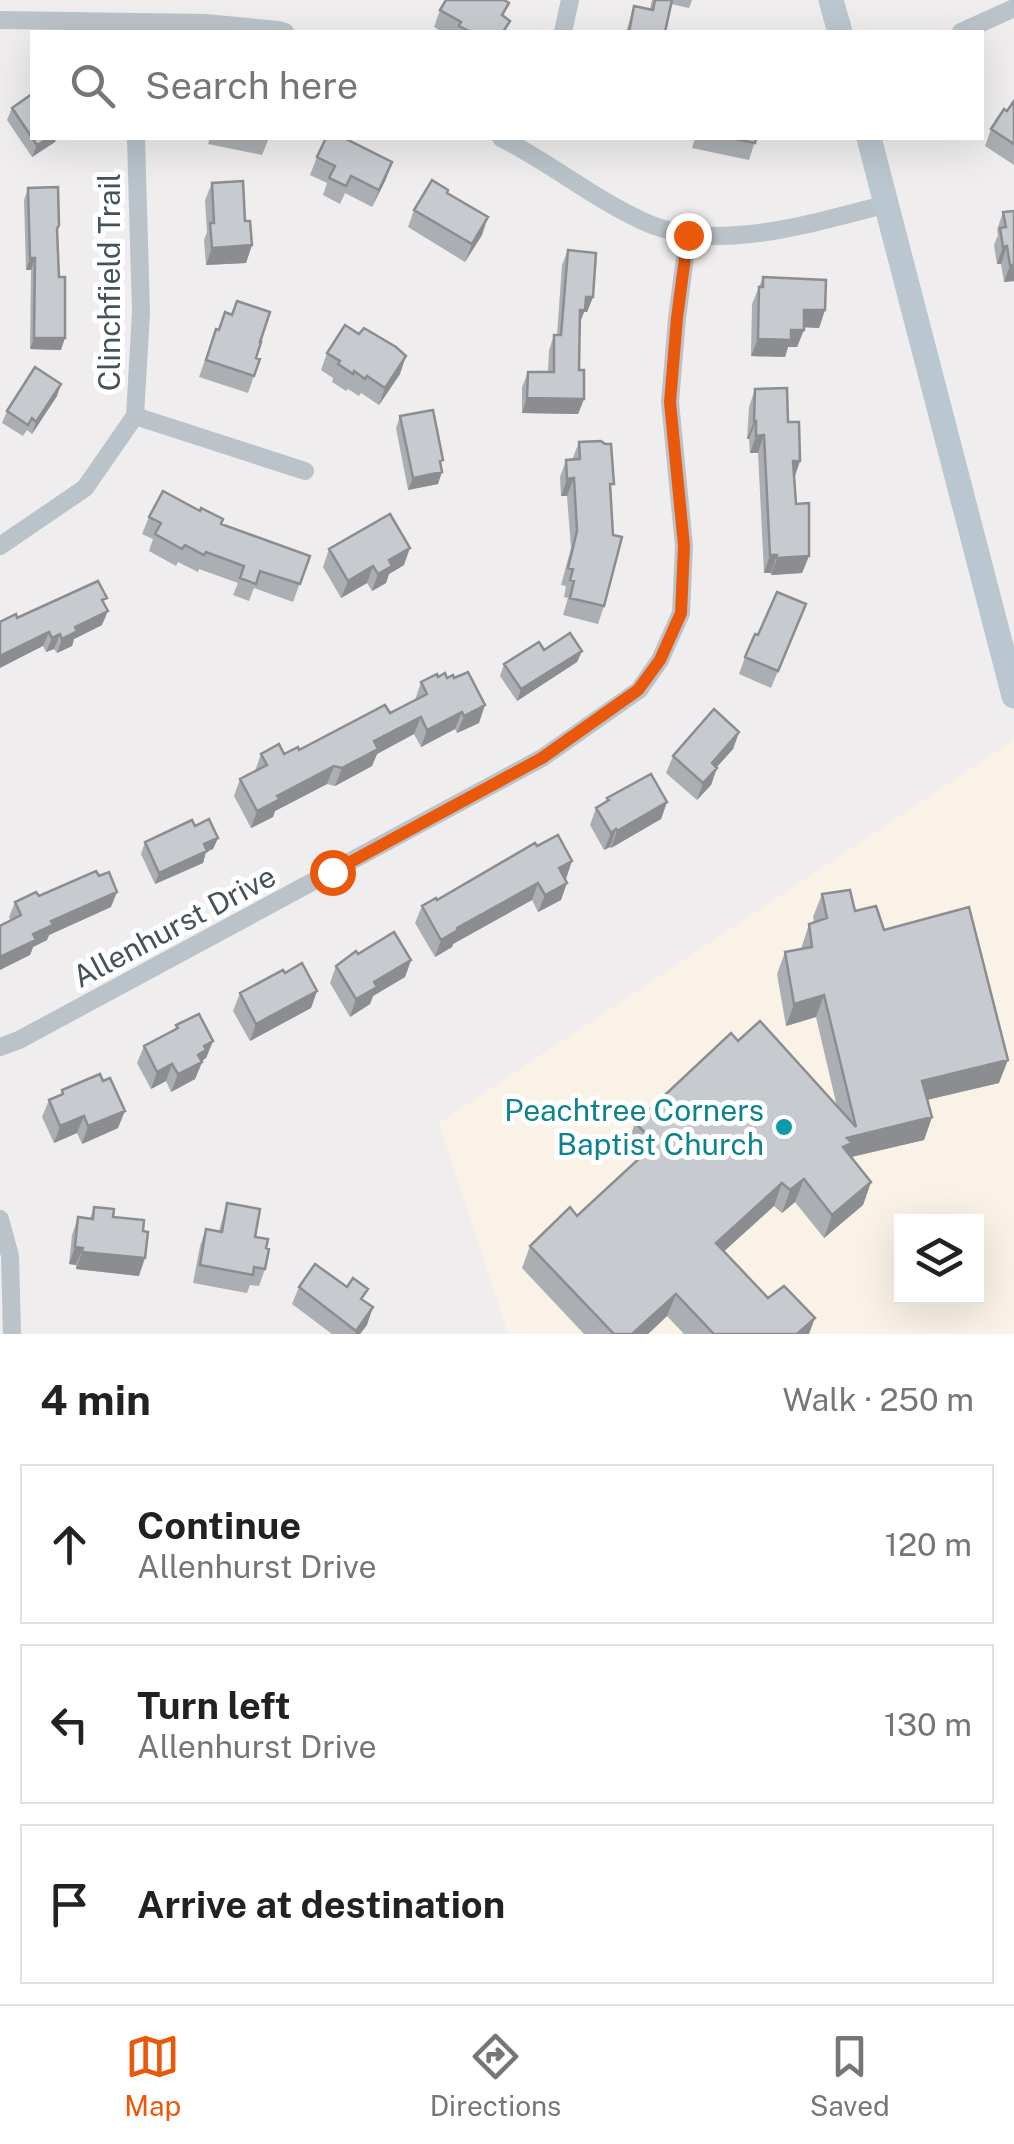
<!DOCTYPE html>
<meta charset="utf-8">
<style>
body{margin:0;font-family:"Public Sans",sans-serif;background:#f2f2f2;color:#222}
.controls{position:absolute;right:30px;bottom:30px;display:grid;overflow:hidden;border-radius:0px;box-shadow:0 10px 40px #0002}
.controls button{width:90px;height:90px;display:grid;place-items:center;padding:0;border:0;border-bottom:2px solid #e0e0e0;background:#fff;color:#222;font:50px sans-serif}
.stop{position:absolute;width:30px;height:30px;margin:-22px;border:8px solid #ea580c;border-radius:50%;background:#fff}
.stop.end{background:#ea580c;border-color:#fff;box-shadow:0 2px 10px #0008}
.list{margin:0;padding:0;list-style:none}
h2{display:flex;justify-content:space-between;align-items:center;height:130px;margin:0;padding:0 40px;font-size:42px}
h2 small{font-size:32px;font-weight:400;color:#767676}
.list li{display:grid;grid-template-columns:65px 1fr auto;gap:30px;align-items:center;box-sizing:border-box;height:160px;margin:0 20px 20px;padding:0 20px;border:2px solid #e0e0e0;border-radius:0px}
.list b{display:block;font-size:38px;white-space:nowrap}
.list p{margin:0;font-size:32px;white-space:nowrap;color:#767676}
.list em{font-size:32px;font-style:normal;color:#767676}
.icon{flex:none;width:55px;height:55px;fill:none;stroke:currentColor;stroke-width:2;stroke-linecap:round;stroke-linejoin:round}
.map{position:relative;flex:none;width:1014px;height:1334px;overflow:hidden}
.search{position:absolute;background:#fff;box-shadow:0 10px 40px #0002;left:30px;right:30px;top:30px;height:110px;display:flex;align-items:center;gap:25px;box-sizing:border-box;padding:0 35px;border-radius:0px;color:#767676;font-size:38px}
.sheet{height:670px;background:#fff}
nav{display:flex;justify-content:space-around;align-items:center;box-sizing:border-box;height:140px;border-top:2px solid #e0e0e0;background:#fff;font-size:28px;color:#767676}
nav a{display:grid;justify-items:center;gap:5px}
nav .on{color:#ea580c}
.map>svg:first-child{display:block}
</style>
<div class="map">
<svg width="1014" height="1334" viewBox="0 0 1014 1334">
<rect width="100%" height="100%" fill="#efeded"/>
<!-- commercial -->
<path fill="#faf2e6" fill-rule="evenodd" d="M1014,740V1334H508L439,1123ZM902,1222H976V1296H902Z"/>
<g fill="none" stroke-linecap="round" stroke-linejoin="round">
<!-- street -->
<path stroke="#b9c3c9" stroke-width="18" d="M0,20L205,23L278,30L285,32
M563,32L570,0
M961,32L1014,8
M501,138C551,163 595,200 647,223C720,254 814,222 888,204
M135,416L305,471
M0,546L85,488L135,416L141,312L136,138
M0,1047L19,1040L542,758L639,690L660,660L681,613L684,546L670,402L677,318L688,235
M0,1219L10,1256L12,1334"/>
<!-- secondary -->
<path stroke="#bbc7d0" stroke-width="25" d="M831,0L840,32
M869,138L1014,696"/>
</g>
<!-- wall -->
<path fill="#abaeb2" d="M652,0H692L689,8L671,4L665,32H626L634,6L650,9Z
M440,10L504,17L506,32H442L434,27Z
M1014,101V165L985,146L991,129L1007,111Z
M12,108L55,142L32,157L7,120Z
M210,138H269L262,155L208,144Z
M695,138H756L749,160L692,148Z
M317,157L386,179L372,207L345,193L340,204L323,195L327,183L310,175Z
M212,183L245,221L252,245L246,263L206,265L204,240L207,232L205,200Z
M28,188L57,230L61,350L30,349L31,270H26L24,200Z
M447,193L482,235L465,262L408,227L414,210Z
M1003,212L1014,281L1004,282L1001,264H997L994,245L998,235L997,230Z
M568,250L593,297L587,312H584L579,325V370L584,399L578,414L522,413V387L528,372H548L549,350L554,335H557L562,265Z
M763,277L825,310L819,328L804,327L797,347H788L785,357L751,356L752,304Z
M216,329L260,342L256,358L260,359L248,393L199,377Z
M327,353L400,374L379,405L361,393L359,396L348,389L346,391L332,382L333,378L321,370Z
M755,389L788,422L800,461L794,477L796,504L809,556L802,573L771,575V573H764L758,453H750L749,439H747L749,407Z
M57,396L32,434L27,430L23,436L2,423L7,411Z
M400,416L441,466L438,484L408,490L396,428Z
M579,442L610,494L604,606L598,624L563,615L568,598L564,597L566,586L561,585L571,548L567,496H561L560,477L566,460H572Z
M149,517L221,524L310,556L293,602L254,588L249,601L233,595L238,583L199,569L198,572L178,562L176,566L149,551L153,539L142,534Z
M329,549L404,565L389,574L386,583L372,591L367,583L341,598L323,567Z
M105,605L102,625L74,639L72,646L57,653L54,649L46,652L43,646L17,618Z
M799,621L771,688L739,674L745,657L758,635Z
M544,650L582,651L577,662L517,701L500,676L504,664Z
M421,682L479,723L457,733L455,729L421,747L414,734L377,754L372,766L335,786L327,784L275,811L273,817L251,828L234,796L240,779L255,771L261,754H284L299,750L390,713L415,700Z
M739,732L733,749L717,767L711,785L697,800L666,773L673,756Z
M607,798L667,802L661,819L611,848L610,847L604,850L590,825L596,808L606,802Z
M195,826L218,838L213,849L206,852L203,863L155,884L141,854L145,842Z
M565,879L561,900L538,912L532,900L453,944L452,947L435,957L415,923L422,906L437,900Z
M822,894L855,911L884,930L999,1083L927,1100L932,1117L924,1140L851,1157L871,1182L863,1205L824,1238L795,1202L782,1213L774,1206L724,1251L768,1298L809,1334H684L667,1316L648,1334H584L522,1268L530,1246L577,1216L640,1158L627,1146L635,1123L738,1041L837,1107L816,1017L786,1026L777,974L785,952L801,949L809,924L814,922L813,917Z
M39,896L111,907L49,935L47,940L33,947L30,955L9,917L15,902Z
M358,954L411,960L405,977L373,996L370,1004L350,1017L330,983L336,966Z
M285,973L317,991L311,1008L250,1041L233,1011L240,993Z
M176,1025L213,1041L206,1058L203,1060L195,1079L171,1092L166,1081L151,1089L137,1063L144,1046L175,1030Z
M62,1090L118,1128L82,1144L77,1133L54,1143L42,1117L49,1100L60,1095Z
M227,1203L266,1248L265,1269L259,1286L250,1285L247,1293L193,1283L200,1246L206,1229L219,1231Z
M94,1207L113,1217L139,1276L76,1269V1265L69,1264L72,1235L78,1217L90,1219Z
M299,1287L364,1301L367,1325L360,1334H332L292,1304Z"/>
<!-- shaded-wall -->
<path fill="#8b8d91" d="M49,138H57L55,142L32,157L37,145Z
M392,162L386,179L372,207L379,190Z
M488,217L482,235L465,262L472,244Z
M252,245L246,263L206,265L212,248Z
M1007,246L1001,264H997L1003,247Z
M30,258H35L31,270H26Z
M1010,265H1014V281L1004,282Z
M586,297H593L587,312H584L579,325H574Z
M804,310H825L819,328L798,327Z
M791,330H804L797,347H788L785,357L751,356L758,339Z
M34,338H65L61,350L30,349Z
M406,356L400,374L379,405L385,388Z
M61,384L57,396L32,434L36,422Z
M527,398L584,399L578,414L522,413Z
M754,421H756L749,439H747Z
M764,435L758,453H750L756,436Z
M793,461H800L794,479Z
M442,472L438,484L408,490L413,478Z
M574,478L567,496H561L567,479Z
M410,548L404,565L389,574L386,583L372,591L378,574L389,560Z
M770,555H777L771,573H764Z
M809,556L802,573L771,575L777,558Z
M373,566L367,583L341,598L348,581Z
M108,611L102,625L74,639L72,646L57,653L62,639L75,627Z
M49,632L43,646L0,668V656Z
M60,634L54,649L46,652L52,638Z
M582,651L577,662L517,701L521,689Z
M485,705L479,723L457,733L464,716Z
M462,712L455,729L421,747L427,730Z
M421,717L414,734L377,754L372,766L335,786L342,768L374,741Z
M739,732L733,749L705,780L712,763Z
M334,766L327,784L275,811L273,817L251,828L257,811L277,796Z
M717,768L711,785L697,800L703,783Z
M667,802L661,819L611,848L617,831Z
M616,829L610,847L604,850L611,833Z
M218,838L213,849L206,852L203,863L155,884L159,873L204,844Z
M572,861L566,879L559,868Z
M538,883L532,900L453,944L452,947L435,957L441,940L457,928Z
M567,883L561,900L538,912L545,895Z
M117,892L111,907L49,935L47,940L33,947L30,955L0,970V957L51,921Z
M411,960L405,977L373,996L370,1004L350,1017L356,999L374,982Z
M317,991L311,1008L250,1041L256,1024Z
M824,995L816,1017L786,1026L794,1004Z
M213,1041L206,1058L203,1060L195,1079L171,1092L178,1074L198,1055L204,1046Z
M1008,1060L999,1083L913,1103L922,1081Z
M172,1064L166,1081L151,1089L157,1072Z
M125,1111L118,1128L82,1144L88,1126Z
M84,1116L77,1133L54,1143L60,1126Z
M932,1117L924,1140L847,1158L835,1170L847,1138Z
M804,1179L795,1202L782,1213L790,1190Z
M871,1182L863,1205L824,1238L832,1215Z
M782,1183L774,1206L708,1266L716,1243Z
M75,1247L83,1248L76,1265L69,1264Z
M82,1252L145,1258L139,1276L76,1269Z
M676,1294L667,1316L648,1334H632Z
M373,1307L367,1325L360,1334H355Z
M815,1318L809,1334H797Z"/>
<!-- building -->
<path fill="#c7cacf" stroke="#8b8d91" stroke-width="2.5" d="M446,0H504L509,3L502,15L510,21L503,32H471L459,26L461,22L440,10Z
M655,0H672L665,32H629L634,6L653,10Z
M32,94V138H49L37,145L12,108Z
M1014,101V144L991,129L1004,109L1007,111Z
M326,138H344L392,162L379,190L351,176L346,186L329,178L335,166L317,157Z
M730,138H756L755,143Z
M432,180L448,190L447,193L488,217L472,244L414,210Z
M243,181L245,221H250L252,245L212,248L210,223H214L212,183Z
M58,187L59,225L57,229L59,277H65V338H34L35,258H30L28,188Z
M1014,211V265H1010L1007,246L1003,247L1000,228L1006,227L1003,212Z
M568,250L596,253L593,297H586L585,310H580L579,370H584V399L527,398L528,372H554V335H561Z
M763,277L826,280L825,310H804V330H791V340L758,339L759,287H763Z
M237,301L270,312L260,342H261L256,358L260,359L254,376L206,360L216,329L219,330L225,312L232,315Z
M345,325L359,334L364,328L396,347L406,356L385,388L367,376L365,379L354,371L353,374L338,364L340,361L327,353Z
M35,367L61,384L36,422L32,418L28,425L7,411Z
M787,388L788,422H799L800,461H793L796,504L809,503V556L777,558V555H770L764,435L756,436V421H754L755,389Z
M433,410L443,460L440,461L442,472L413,478L400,416Z
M601,441L605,444H611L614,484H610L613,535L622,537L604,606L570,598L574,581L570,580L573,569L568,568L577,531L574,478L567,479L566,460L580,459L579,442Z
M163,491L200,511L201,508L223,519L221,524L310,556L300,584L260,571L256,584L240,578L244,566L206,552L204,555L185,545L182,549L155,534L161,523L149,517Z
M390,514L410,548L389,560L392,566L378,574L373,566L348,581L329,549Z
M98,581L107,598L102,600L108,611L75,627L77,631L62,639L60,634L52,638L49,632L0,656V622L16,614L17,618Z
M777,592L806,604L778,671L745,657L755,634L758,635Z
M570,633L582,651L521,689L504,664L539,642L544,650Z
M468,672L485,705L464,716L462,712L427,730L421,717L374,741L378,749L342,768L334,766L277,796L280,799L257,811L240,779L267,765L261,754L279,744L284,754L298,747L299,750L385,705L390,713L427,694L421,682L437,674L438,677L445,673L447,678L453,675L454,678Z
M714,709L739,732L712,763L717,768L703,783L673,756Z
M651,774L667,802L617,831L616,829L611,833L596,808L609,800L607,798Z
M209,819L218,838L204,844L207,851L159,873L145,842L192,820L195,826Z
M558,835L572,861L559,868L567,883L545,895L538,883L457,928L458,930L441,940L422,906L436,898L437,900L535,843L537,846Z
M96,871L99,876L109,872L117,892L51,921L53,925L33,934L36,940L0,957V926L21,915L15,902L36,892L39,896Z
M850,890L855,911L876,906L884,930L969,907L1008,1060L922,1081L932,1117L847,1138L852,1143L843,1147L871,1182L832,1215L804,1179L790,1190L782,1183L716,1243L768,1298L784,1286L815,1318L797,1334H714L676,1294L632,1334H614L530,1246L570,1207L577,1216L656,1143L635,1123L731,1033L738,1041L760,1021L856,1127L824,995L794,1004L785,952L812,947L809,924L827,918L822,894Z
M394,932L411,960L374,982L377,987L356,999L336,966L356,951L358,954Z
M302,963L317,991L256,1024L240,993L283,970L285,973Z
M199,1014L213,1041L204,1046L206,1050L198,1055L202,1062L178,1074L172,1064L157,1072L144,1046L178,1028L176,1025Z
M100,1074L103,1081L110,1078L125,1111L88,1126L84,1116L60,1126L49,1100L63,1094L62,1090Z
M227,1203L260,1209L255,1237L268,1239L266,1248L269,1249L265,1269L254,1267L253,1275L200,1265L206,1229L222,1232Z
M94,1207L114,1209L113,1217L144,1220L143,1231L148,1232L145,1258L82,1252L83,1248L75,1247L78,1217L93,1219Z
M315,1264L347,1287L353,1278L368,1289L361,1299L373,1307L356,1331L299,1287Z"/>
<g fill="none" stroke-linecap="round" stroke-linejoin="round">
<!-- route -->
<path stroke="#ea580c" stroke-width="12" d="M332,872L542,758L638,690L660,660L681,613L684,546L670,402L677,318L688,235"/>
</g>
<!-- markers -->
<circle fill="#0f9aa8" stroke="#fff" stroke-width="4" cx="784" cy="1127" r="10"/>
<g text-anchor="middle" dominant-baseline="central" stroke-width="10" stroke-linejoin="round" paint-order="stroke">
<!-- street labels -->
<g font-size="30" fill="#465259" stroke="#fff">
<text transform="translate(109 282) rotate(-90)">Clinchfield Trail</text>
<text transform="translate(174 926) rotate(-28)">Allenhurst Drive</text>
</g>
<!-- culture labels -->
<g font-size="30" fill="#0d838f" stroke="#fff" text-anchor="end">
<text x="764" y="1110">Peachtree Corners<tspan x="764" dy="34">Baptist Church</tspan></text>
</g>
</g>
</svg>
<div class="controls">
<button><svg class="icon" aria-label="layers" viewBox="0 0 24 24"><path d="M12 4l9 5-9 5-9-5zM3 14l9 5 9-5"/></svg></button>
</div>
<div class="stop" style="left:332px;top:872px"></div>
<div class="stop end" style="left:688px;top:235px"></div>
<div class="search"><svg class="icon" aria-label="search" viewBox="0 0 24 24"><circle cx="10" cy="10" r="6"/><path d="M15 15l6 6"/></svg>Search here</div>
</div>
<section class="sheet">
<h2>4 min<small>Walk · 250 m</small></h2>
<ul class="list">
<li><svg class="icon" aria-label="ahead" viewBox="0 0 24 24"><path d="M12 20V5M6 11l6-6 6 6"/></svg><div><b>Continue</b><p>Allenhurst Drive</p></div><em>120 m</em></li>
<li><svg class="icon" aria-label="left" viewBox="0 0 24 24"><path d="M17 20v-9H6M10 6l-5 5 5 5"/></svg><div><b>Turn left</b><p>Allenhurst Drive</p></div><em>130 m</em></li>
<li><svg class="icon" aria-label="arrive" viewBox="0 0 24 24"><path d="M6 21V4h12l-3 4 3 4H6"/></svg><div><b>Arrive at destination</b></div></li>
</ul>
</section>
<nav>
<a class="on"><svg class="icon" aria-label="map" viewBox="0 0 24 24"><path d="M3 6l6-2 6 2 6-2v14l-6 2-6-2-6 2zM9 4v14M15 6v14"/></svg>Map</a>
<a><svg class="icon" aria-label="directions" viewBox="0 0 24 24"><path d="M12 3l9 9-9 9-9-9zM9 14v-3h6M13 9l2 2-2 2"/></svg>Directions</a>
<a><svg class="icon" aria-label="saved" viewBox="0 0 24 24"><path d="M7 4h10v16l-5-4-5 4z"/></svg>Saved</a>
</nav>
